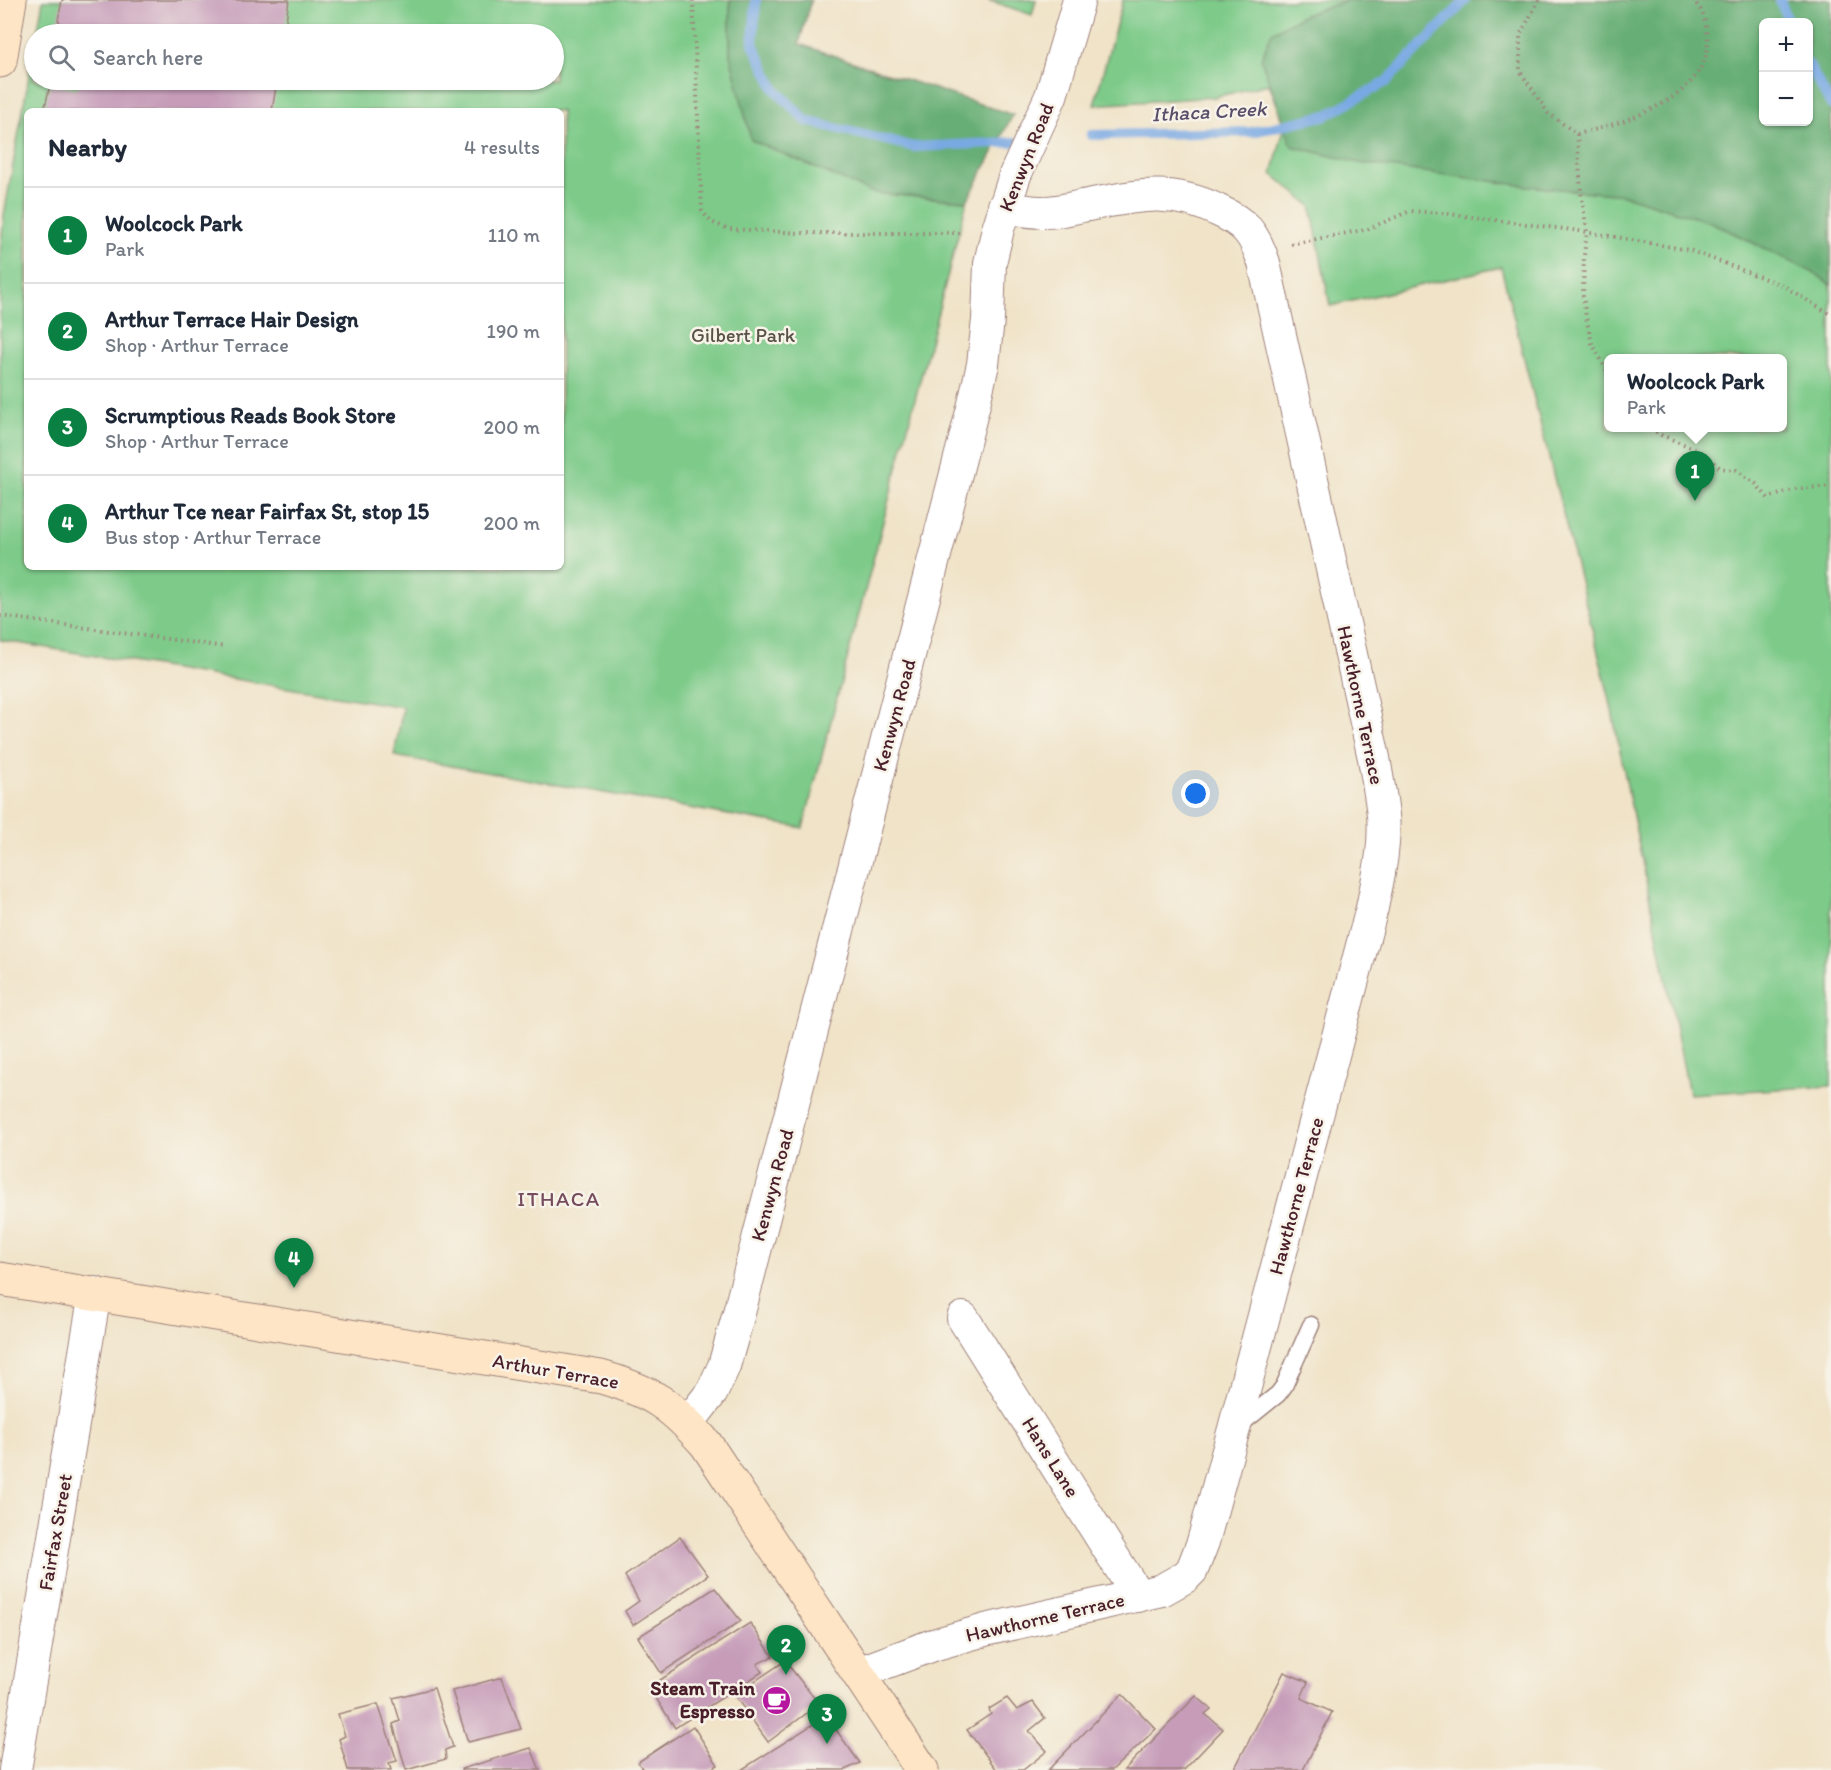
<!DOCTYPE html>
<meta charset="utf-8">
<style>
body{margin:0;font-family:Itim,sans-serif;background:#f2f2f3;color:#1f2937}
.controls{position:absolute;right:18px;top:18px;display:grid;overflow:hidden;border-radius:9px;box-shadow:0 2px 4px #0004}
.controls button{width:54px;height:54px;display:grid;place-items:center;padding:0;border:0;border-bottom:2px solid #e0e1e3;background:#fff;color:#1f2937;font:30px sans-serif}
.you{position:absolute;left:1196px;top:794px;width:21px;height:21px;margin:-15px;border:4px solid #fff;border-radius:50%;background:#1a73e8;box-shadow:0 0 0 9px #1a73e833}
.badge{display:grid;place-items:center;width:39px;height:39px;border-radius:50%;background:#0b8043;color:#fff;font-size:20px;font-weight:700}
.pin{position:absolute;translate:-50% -50px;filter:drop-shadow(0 2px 3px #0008)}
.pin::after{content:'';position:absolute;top:32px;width:21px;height:18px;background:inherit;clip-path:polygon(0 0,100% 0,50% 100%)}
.popup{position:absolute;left:1604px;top:354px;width:183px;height:78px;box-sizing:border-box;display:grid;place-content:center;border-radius:9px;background:#fff;filter:drop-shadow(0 2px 4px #0005);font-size:20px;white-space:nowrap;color:#747a83}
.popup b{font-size:22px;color:#1f2937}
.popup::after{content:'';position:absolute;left:50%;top:100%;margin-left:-12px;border:12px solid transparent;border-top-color:#fff}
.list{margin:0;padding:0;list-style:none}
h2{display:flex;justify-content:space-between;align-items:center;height:78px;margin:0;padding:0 24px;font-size:26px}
h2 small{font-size:20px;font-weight:400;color:#747a83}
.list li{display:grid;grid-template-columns:39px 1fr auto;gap:18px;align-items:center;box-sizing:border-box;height:96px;padding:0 24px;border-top:2px solid #e0e1e3}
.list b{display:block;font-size:22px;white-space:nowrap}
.list p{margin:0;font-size:20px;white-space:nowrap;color:#747a83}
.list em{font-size:20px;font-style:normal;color:#747a83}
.icon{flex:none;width:33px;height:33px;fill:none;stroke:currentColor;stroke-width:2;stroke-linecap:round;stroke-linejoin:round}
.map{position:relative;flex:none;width:1831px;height:1770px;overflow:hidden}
.search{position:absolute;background:#fff;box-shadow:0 2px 4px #0004;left:24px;top:24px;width:540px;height:66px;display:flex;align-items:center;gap:15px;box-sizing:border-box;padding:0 21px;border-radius:33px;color:#747a83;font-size:22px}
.panel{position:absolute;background:#fff;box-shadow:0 2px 4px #0004;left:24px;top:108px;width:540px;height:462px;border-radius:9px}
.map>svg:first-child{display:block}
</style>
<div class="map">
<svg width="1831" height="1770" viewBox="0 0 1831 1770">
<rect width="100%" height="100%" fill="#f7f3e8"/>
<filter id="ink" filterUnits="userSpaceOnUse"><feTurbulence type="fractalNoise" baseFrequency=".0167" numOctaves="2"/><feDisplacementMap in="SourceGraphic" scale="12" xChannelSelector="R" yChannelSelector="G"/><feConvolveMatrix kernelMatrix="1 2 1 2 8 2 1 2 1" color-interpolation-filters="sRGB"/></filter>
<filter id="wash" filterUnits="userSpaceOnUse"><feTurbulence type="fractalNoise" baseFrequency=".008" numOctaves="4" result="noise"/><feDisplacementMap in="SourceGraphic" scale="24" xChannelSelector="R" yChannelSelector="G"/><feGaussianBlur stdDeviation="1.35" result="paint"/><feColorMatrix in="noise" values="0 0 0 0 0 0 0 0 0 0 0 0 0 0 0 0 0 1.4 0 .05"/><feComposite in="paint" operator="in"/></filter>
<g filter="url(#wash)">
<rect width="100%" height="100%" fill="#f0e3c8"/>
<!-- green -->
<path fill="#7dca89" stroke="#64745a" stroke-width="1.5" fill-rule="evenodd" d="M43,0H730V55L873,193L967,201L803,828L394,756L403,707L0,640V253L4,215L34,47V80H554V34H37ZM27,111H561V567H27Z
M988,0H1036L1032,15Z
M1123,0H1831V1086L1689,1094L1609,696L1501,267L1330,306L1311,206L1272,174L1285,125L1269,84L1215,97L1094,105ZM1764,22H1808V122H1764ZM1608,358H1782V428H1608Z"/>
<!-- forest -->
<path fill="#66ae75" stroke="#586650" stroke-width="1.5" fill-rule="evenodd" d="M730,0H811L799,44L1013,115L967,201L873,193L751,140L730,55Z
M1348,0H1831V285L1816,274L1713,223L1624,195L1527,186L1359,163L1292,146L1261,59L1272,32L1304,15ZM1764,22H1808V122H1764Z"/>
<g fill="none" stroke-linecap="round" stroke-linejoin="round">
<!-- stream -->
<path stroke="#79a9e3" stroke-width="10" d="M756,0L753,44L775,89L806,121L914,147L1015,142
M1780,0L1788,22
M1808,64L1831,105
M1091,135L1252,132L1327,115L1386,82L1466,0"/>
</g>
<g id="blocks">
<!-- building -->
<path fill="#c69cb9" d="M62,0H289L284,34H68L58,20Z
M79,80H277L272,111H44L50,85L78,89Z
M680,1537L708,1575L633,1625L625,1611L639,1601L625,1576Z
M715,1588L741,1621L661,1673L638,1637Z
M750,1623L773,1656L757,1664L762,1672L675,1728L649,1687Z
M785,1661L819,1704L768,1742L734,1695Z
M1284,1672L1308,1682L1301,1698L1332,1712L1303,1770H1234Z
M502,1677L521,1729L468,1742L452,1691Z
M434,1688L453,1747L445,1750L446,1759L406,1770L393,1724L400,1721L393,1698Z
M1122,1694L1156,1729L1112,1770H1048Z
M1196,1696L1211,1709L1205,1714L1223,1729L1184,1770H1124Z
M1007,1698L1017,1710L1033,1702L1045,1718L1029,1731L1047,1751L1023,1770H997L967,1730L991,1714L989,1709Z
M378,1704L397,1761L389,1763L391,1770H348L339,1739L345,1736L338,1714Z
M826,1716L860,1763L845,1770H741Z
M693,1726L718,1765L709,1770H643L638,1762Z
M531,1748L540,1770H461V1769Z"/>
</g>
</g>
<g filter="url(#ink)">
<use href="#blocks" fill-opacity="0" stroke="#9d817a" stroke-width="1.5"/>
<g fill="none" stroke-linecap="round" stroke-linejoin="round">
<defs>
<path id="lane" d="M1237,1427L1278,1394L1284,1386L1311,1325"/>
<path id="street" d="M963,1318L1138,1596
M687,1424L712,1392L724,1366L739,1313L974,404L983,364L988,320L990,263L998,229L1015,175L1051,96L1079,0
M858,1673L933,1645L985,1630L1162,1590L1185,1577L1192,1570L1203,1542L1234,1429L1372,908C1378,878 1386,846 1383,815C1381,796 1377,777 1374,758L1264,263C1254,233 1246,223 1217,210C1167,186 1133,197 1082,206C1068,209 1054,213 1041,212C1029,212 1016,209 1004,206
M15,1770L95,1293"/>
<path id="secondary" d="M0,61L10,0
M0,1279L601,1377C653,1392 670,1404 706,1444L922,1770"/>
</defs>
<!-- lane casing -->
<use href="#lane" stroke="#9d817a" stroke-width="19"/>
<!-- street casing -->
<use href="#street" stroke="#9d817a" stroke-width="34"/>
<!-- secondary casing -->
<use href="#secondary" stroke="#9d817a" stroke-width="35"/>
<!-- path -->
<path stroke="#9d817a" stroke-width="4" stroke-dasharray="1.5 4.5" stroke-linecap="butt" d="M693,0L702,211L711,222L729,229L803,233H959L963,231
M1539,0L1520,35V71L1548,113L1577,134C1623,124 1717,95 1707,33C1704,17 1704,12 1693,0
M1577,134L1581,191L1587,232L1584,255L1583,297L1586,317L1592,343L1608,373
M1291,244L1368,229L1410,211L1442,213L1587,232L1689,250L1784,286L1831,315
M1651,428L1661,435L1698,450L1720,468L1736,470L1756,484L1768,498L1796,489L1831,486
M0,616L225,647"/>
<!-- lane -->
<use href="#lane" stroke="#fff" stroke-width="16"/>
<!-- street -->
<use href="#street" stroke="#fff" stroke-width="32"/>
<!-- secondary -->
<use href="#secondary" stroke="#fde5c5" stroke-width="33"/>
</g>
</g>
<!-- icons -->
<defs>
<symbol id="cafe-disc" viewBox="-11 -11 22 22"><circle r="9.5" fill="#b5179e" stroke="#f7f3e8"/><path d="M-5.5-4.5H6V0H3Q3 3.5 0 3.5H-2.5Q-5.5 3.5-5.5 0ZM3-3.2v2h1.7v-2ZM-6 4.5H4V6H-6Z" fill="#fff"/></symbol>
</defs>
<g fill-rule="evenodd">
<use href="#cafe-disc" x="760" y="1684" width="33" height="33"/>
</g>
<g text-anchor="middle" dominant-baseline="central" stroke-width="5" stroke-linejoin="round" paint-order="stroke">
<!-- street labels -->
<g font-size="20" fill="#4a1f2b" stroke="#f7f3e8">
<text transform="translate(1026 157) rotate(-68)">Kenwyn Road</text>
<text transform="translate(1361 705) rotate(78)">Hawthorne Terrace</text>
<text transform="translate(894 715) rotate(-75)">Kenwyn Road</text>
<text transform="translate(772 1185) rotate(-75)">Kenwyn Road</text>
<text transform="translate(1296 1196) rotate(-75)">Hawthorne Terrace</text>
<text transform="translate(556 1371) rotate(10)">Arthur Terrace</text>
<text transform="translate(1051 1457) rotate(58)">Hans Lane</text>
<text transform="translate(55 1532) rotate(-80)">Fairfax Street</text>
<text transform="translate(1045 1617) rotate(-13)">Hawthorne Terrace</text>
</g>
<!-- park labels -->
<g font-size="20" fill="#595247" stroke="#f7f3e8">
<text x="743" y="335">Gilbert Park</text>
</g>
<!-- poi labels -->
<g font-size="20" font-weight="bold" fill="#4a1f2b" stroke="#f7f3e8" text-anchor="end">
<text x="755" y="1688">Steam Train<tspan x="755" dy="23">Espresso</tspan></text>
</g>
<!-- water labels -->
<g font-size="21" font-style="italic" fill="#5a4f6b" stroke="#f7f3e8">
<text transform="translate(1209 111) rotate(-3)">Ithaca Creek</text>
</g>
<!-- neighbourhood labels -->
<g font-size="21" letter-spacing="1.5" fill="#754b5d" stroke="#f7f3e8">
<text x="559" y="1198">ITHACA</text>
</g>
</g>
</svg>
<div class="controls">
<button>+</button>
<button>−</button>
</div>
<div class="you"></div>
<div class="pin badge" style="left:1695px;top:501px">1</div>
<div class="popup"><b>Woolcock Park</b>Park</div>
<div class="pin badge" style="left:786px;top:1675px">2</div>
<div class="pin badge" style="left:827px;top:1744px">3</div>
<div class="pin badge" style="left:294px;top:1288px">4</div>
<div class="search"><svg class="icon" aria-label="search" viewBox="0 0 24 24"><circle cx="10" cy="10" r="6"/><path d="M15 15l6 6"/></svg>Search here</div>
<section class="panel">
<h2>Nearby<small>4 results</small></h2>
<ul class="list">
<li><span class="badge">1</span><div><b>Woolcock Park</b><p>Park</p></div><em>110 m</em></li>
<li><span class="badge">2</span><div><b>Arthur Terrace Hair Design</b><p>Shop · Arthur Terrace</p></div><em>190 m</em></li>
<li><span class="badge">3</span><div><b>Scrumptious Reads Book Store</b><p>Shop · Arthur Terrace</p></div><em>200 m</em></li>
<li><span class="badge">4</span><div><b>Arthur Tce near Fairfax St, stop 15</b><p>Bus stop · Arthur Terrace</p></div><em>200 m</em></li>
</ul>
</section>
</div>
